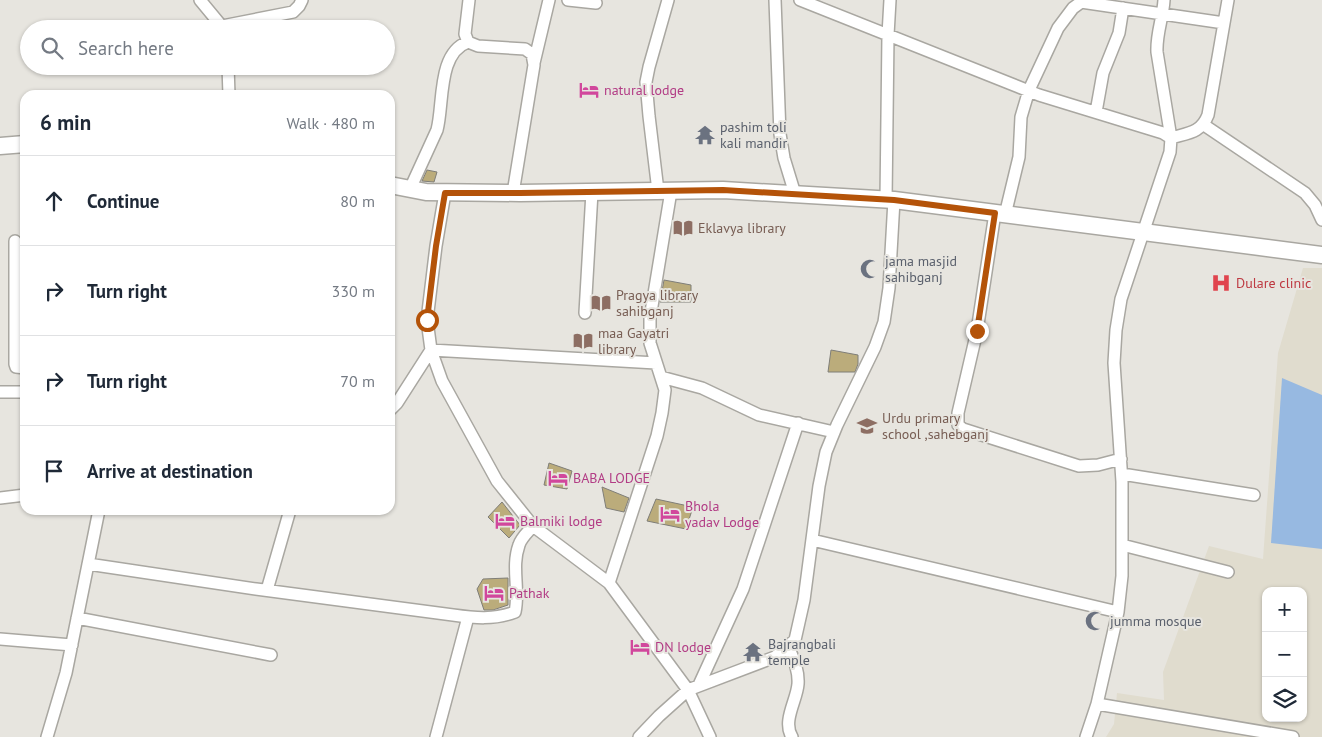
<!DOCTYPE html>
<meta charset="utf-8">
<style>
body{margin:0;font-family:"PT Sans",sans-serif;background:#f6f6f7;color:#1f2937}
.controls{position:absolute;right:15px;bottom:15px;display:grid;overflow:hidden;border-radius:10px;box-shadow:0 1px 4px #0004}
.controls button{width:45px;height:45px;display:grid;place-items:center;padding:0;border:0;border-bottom:1px solid #e0e1e3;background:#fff;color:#1f2937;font:25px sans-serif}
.stop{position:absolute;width:15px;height:15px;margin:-11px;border:4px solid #b45309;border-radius:50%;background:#fff}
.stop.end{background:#b45309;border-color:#fff;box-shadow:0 1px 5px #0008}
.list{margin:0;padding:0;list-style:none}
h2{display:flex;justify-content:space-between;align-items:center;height:65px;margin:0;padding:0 20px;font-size:21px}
h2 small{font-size:16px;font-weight:400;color:#747a83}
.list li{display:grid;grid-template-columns:32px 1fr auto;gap:15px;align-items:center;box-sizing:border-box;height:90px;padding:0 20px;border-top:1px solid #e0e1e3}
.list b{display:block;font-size:19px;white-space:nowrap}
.list em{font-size:16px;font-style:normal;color:#747a83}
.icon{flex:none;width:28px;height:28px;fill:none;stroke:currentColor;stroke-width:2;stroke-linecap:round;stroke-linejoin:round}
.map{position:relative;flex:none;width:1322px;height:737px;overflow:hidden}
.search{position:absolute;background:#fff;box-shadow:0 1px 4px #0004;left:20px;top:20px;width:375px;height:55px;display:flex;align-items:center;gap:12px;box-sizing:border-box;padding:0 18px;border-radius:28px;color:#747a83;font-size:19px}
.panel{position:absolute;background:#fff;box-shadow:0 1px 4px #0004;left:20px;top:90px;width:375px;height:425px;border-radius:15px}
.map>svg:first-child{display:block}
</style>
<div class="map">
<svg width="1322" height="737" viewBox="0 0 1322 737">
<rect width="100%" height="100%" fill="#e7e5df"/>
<!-- built -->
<path fill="#e0dcce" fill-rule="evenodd" d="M1303,268H1322V737H1106L1114,724L1117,693L1164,700L1163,672L1209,546L1263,559L1278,353ZM1266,591H1303V718H1266Z"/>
<!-- water -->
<path fill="#97b9e1" d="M1282,378L1322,395V549L1271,543Z"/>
<!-- building -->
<path fill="#bbac7b" stroke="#7f7e78" d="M427,170L437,172L434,182L422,181Z
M664,280L691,285V302H660Z
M831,350L858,355V364L855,372H828Z
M549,463L572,471L567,489L544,485Z
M602,487L629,498L624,512L606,508Z
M656,499L693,507L686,529L647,521Z
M502,502L520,525L509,538L488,517Z
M508,578V605L493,610H484L477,589L483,579Z"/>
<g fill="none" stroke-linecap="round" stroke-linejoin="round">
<defs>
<path id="street" d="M200,0L224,29
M469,0L465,34L468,42L478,46L525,49L532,54L534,65L513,193
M568,0L596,3
M775,0L780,134L784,158L795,194
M800,0L1039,95L1163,133L1171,138L1170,152L1121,299L1116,330L1114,363L1122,482V576L1118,612L1097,704L1086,737
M1164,0C1163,18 1156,34 1157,52L1171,138C1188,133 1201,133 1208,115L1228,0
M1081,2L1224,23
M222,26L293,12L299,6L302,0
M534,63L549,0
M228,66L229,95
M1096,112L1103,73L1119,33L1123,8
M1204,125L1305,193L1315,205L1322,220
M410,189L437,130C444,104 437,53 468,42
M658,191L649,116L646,82L649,67L668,0
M445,193L436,246L427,320L431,350L442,381L497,481L533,526L609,583L688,690L710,737
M886,200L888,35L890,0
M995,213L977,331L958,413V425L963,429L1079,466L1098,465L1121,459
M1005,215L1019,157L1021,117L1029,90L1058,28L1073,8L1084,0
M15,241V364L16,367L25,368
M585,313L592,192
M661,377L702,388L759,415L834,432
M0,392H25
M390,410L397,403L431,350L656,363
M1122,474L1254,495
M0,498L25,495
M812,540L1118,612
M1122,545L1228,572
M88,564L256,589L453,615C475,618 494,620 515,612C520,590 511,567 519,545C521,538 528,532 533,526
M609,583L657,436L662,413L665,390L650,343V318L671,191
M267,590L290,510
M77,618L271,655
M0,639L72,645
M788,646C793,658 799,670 798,684C797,700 782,721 792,737
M699,685L743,589L798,423
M1097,704L1293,737
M47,737L66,673L99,510
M436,737L468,617
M639,737L659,716L688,690L775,657L795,640L804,600L819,486L826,452L837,425L875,347L884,322L889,288L894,200"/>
<path id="secondary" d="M0,146L25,144
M390,185L426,192L520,193L723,190L894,200L1322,255"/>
</defs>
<!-- street casing -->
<use href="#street" stroke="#a9a7a1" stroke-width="14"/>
<!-- secondary casing -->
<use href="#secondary" stroke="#a9a7a1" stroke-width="19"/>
<!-- street -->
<use href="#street" stroke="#fff" stroke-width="11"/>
<!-- secondary -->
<use href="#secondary" stroke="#fff" stroke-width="16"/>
</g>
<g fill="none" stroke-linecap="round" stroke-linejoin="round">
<!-- route -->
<path stroke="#b45309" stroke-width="6" d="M427,320L436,246L445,193H520L723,190L894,200L995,213L977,331"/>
</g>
<!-- icons -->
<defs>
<symbol id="hotel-bare" viewBox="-9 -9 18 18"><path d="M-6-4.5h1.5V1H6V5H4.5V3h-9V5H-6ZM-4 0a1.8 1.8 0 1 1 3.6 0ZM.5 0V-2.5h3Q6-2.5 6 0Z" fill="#d1479c" stroke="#e7e5df" stroke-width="2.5" paint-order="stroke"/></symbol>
<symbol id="temple-bare" viewBox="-9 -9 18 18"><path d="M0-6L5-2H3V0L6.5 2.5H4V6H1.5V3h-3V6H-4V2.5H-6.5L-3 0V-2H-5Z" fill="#6b7280" stroke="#e7e5df" stroke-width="2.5" paint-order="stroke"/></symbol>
<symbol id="library-bare" viewBox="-9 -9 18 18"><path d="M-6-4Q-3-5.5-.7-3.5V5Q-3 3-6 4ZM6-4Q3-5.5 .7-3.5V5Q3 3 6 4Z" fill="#8d6e63" stroke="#e7e5df" stroke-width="2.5" paint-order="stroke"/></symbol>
<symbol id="mosque-bare" viewBox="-9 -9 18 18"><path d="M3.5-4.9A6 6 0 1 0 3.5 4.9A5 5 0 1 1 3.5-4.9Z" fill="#6b7280" stroke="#e7e5df" stroke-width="2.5" paint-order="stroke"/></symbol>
<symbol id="hospital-bare" viewBox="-9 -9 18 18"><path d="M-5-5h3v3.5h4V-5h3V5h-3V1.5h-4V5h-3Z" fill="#e0444e" stroke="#e7e5df" stroke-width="2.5" paint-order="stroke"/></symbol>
<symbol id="school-bare" viewBox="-9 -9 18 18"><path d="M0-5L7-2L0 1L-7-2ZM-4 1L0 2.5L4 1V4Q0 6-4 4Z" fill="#8d6e63" stroke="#e7e5df" stroke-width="2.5" paint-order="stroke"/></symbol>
</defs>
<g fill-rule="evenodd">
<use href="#hotel-bare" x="575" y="76" width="28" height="28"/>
<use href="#temple-bare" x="691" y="121" width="28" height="28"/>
<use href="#library-bare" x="669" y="214" width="28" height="28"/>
<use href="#mosque-bare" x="856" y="255" width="28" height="28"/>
<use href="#hospital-bare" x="1207" y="269" width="28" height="28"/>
<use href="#library-bare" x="587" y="289" width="28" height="28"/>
<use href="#library-bare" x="569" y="327" width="28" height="28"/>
<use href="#school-bare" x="853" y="412" width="28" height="28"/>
<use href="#hotel-bare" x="544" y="464" width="28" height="28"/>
<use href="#hotel-bare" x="656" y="500" width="28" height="28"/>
<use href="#hotel-bare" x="491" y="507" width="28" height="28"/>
<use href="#hotel-bare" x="480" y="579" width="28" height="28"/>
<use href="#mosque-bare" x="1081" y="607" width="28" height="28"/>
<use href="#hotel-bare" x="626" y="633" width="28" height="28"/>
<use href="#temple-bare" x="739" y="638" width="28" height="28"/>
</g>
<g text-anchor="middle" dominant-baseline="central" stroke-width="4" stroke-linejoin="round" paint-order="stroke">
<!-- hotel labels -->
<g font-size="14" fill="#b23c85" stroke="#e7e5df" text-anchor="start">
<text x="604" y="90">natural lodge</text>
<text x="573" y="478">BABA LODGE</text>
<text x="685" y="506">Bhola<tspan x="685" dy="16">yadav Lodge</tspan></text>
<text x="520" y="521">Balmiki lodge</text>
<text x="509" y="593">Pathak</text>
<text x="655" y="647">DN lodge</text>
</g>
<!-- worship labels -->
<g font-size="14" fill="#5b616d" stroke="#e7e5df" text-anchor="start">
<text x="720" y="127">pashim toli<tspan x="720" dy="16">kali mandir</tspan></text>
<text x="885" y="261">jama masjid<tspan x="885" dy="16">sahibganj</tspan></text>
<text x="1110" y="621">jumma mosque</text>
<text x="768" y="644">Bajrangbali<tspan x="768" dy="16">temple</tspan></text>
</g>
<!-- education labels -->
<g font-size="14" fill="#785e54" stroke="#e7e5df" text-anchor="start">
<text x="698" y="228">Eklavya library</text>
<text x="616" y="295">Pragya library<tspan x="616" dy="16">sahibganj</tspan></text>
<text x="598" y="333">maa Gayatri<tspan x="598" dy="16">library</tspan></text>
<text x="882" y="418">Urdu primary<tspan x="882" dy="16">school ,sahebganj</tspan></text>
</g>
<!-- health labels -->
<g font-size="14" fill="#be3a42" stroke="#e7e5df" text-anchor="start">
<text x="1236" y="283">Dulare clinic</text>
</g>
</g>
</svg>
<div class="controls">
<button>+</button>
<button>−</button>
<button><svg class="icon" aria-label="layers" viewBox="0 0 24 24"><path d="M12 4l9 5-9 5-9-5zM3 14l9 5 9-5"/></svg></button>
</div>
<div class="stop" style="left:427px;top:320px"></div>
<div class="stop end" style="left:977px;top:331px"></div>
<div class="search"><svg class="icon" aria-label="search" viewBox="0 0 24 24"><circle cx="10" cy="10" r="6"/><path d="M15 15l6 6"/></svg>Search here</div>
<section class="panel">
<h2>6 min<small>Walk · 480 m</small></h2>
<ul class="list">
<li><svg class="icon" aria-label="ahead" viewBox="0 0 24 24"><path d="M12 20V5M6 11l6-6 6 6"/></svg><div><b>Continue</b></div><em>80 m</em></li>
<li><svg class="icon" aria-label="right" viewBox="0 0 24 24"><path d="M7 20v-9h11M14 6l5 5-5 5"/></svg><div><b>Turn right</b></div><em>330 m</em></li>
<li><svg class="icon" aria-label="right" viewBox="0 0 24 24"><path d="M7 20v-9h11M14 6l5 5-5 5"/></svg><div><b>Turn right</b></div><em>70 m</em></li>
<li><svg class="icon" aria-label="arrive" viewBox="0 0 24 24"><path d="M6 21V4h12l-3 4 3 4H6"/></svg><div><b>Arrive at destination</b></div></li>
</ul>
</section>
</div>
